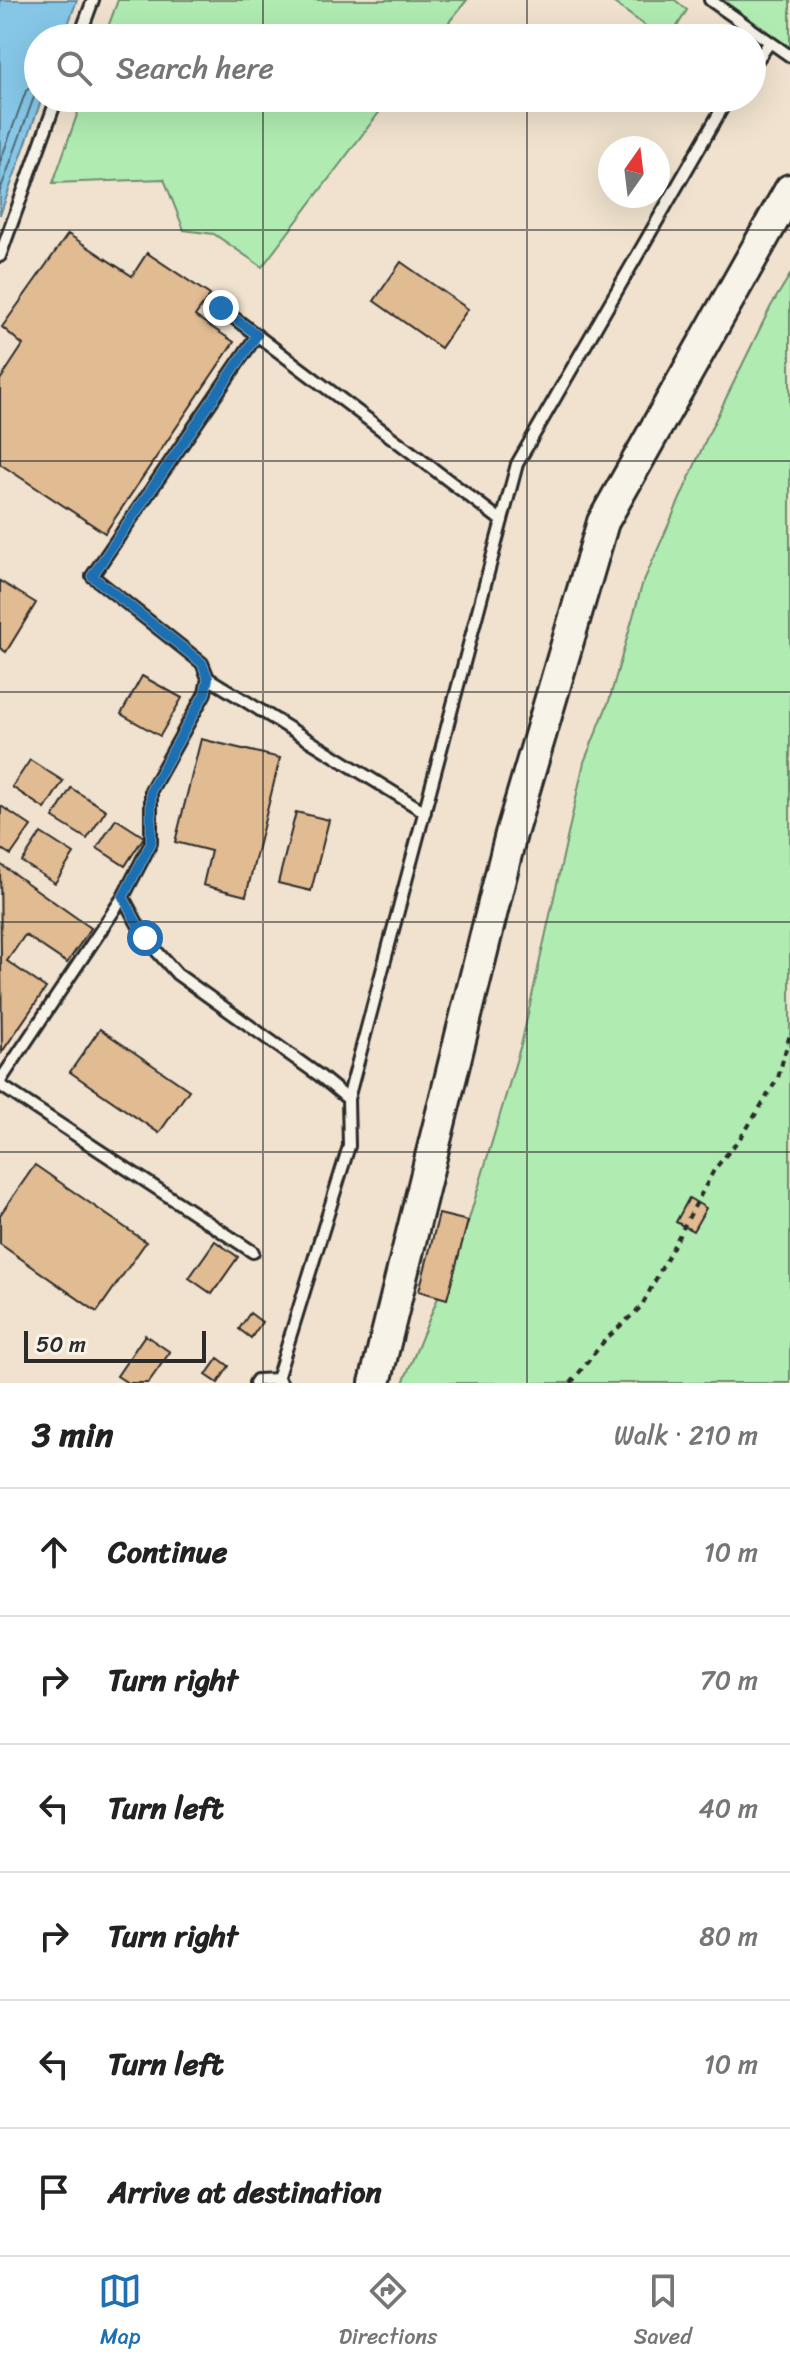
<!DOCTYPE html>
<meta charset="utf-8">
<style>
body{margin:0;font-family:Sriracha,sans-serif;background:#f2f2f2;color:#222}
.compass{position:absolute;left:598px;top:136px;width:72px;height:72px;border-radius:50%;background:#fff;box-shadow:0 8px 32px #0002;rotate:14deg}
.scale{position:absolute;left:24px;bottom:20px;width:182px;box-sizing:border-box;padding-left:8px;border:4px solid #2b2b2b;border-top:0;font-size:22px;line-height:28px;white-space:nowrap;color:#2b2b2b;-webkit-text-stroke:6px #f7f3e8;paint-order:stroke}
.stop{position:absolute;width:24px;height:24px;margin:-18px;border:6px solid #1f6fb2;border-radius:50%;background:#fff}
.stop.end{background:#1f6fb2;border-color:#fff;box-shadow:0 2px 8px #0008}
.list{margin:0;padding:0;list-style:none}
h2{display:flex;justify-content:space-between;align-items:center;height:104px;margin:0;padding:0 32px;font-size:34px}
h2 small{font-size:26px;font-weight:400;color:#767676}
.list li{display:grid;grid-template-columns:52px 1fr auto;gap:24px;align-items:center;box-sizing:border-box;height:128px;padding:0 32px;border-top:2px solid #e0e0e0}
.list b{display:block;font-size:30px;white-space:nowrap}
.list em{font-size:26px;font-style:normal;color:#767676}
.icon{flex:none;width:44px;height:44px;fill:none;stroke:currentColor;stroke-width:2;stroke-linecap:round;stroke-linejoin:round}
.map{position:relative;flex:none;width:790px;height:1383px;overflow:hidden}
.search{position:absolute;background:#fff;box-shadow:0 8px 32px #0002;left:24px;right:24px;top:24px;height:88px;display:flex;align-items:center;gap:20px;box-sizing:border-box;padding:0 28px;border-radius:44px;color:#767676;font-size:30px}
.sheet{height:872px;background:#fff}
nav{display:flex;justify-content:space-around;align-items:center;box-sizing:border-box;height:112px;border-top:2px solid #e0e0e0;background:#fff;font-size:22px;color:#767676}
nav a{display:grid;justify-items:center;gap:4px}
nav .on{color:#1f6fb2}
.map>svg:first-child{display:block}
</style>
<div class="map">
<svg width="790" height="1383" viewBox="0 0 790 1383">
<rect width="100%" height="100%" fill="#f0e2ce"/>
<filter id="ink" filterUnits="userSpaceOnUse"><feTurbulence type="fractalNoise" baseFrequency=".0125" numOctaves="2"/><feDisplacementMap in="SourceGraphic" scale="16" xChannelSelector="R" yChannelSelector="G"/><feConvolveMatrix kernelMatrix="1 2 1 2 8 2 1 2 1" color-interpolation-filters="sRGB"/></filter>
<g filter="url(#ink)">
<!-- green -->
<path fill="#b0ecb2" stroke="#6e8c6e" stroke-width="2" d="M118,0H467L436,38H104Z
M610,0H675L687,10L670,38H662Z
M710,0H790V56Z
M83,98H390L262,267L214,234L184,230L164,179L53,183Z
M790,275V1383H403L466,1229L522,1041L584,762L609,701L642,585L708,435L771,306Z"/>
<!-- water -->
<path fill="#86c7e7" stroke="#62899c" stroke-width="2" d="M0,0H77L63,38H38V98H42L0,215Z"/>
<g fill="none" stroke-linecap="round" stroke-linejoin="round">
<!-- shore -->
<path stroke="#4f6976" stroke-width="2" d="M0,162L26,91L38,81
M0,191L34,97L38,92"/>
</g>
<!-- building -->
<path fill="#e1bb92" stroke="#2b2b2b" stroke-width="2" d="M68,234L132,276L147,253L210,295L195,316L234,342L105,533L0,464V380L23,345L2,327Z
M401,262L468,309L441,348L374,301Z
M0,581L36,603L6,652L0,648Z
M142,676L182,698L160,736L121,714Z
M201,739L280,758L246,896L203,885L211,851L175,842Z
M30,760L63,781L45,809L12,787Z
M71,788L106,810L87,839L53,818Z
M1,806L31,826L11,855L0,848Z
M296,812L329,820L311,891L278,883Z
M116,819L144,837L125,866L97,848Z
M41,833L74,854L55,883L22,862Z
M0,864L91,928L67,963L25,935L7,961L46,988L2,1052Z
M100,1029L189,1090L159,1133L70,1072Z
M35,1165L146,1242L97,1312L0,1244V1215Z
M689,1198L706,1208L693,1231L676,1222Z
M439,1214L468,1221L447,1299L419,1291Z
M215,1241L238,1257L212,1294L189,1278Z
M250,1313L262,1322L251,1338L239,1329Z
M145,1335L170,1352L148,1383H128L117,1376Z
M218,1358L229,1366L218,1383L206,1375Z"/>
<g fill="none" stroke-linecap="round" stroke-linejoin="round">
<defs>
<path id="lane" d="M710,0L790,56
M79,38L93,0
M752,67L770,42
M0,256L57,98
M221,308L502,521
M208,678L425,812
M123,897L145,938L177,974L320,1076L348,1099L349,1146L277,1379
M0,1081L123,897L151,843V790L205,693L208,678L202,663L92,576L257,335
M0,1085L253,1252
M348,1099L517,464L728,98
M255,1383L257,1380L277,1379L281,1382"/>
<path id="secondary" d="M375,1383L511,834L603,522L790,190"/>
</defs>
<!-- lane casing -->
<use href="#lane" stroke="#2b2b2b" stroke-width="16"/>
<!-- secondary casing -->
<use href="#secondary" stroke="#2b2b2b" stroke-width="36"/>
<!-- path -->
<path stroke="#2b2b2b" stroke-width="4" stroke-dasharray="6 6" stroke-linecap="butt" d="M571,1383L605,1340L641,1307L714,1170L744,1133L778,1078L790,1034"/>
<!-- lane -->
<use href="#lane" stroke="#f7f3e8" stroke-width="10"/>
<!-- secondary -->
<use href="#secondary" stroke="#f7f3e8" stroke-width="30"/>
</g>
</g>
<g fill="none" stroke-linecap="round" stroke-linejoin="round" filter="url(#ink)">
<!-- route -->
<path stroke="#1f6fb2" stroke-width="10" d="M145,938L123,897L151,843V790L205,693L208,678L202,663L92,576L257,335L221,308"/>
</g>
<!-- grid -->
<path fill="none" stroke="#2b2b2b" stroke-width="2" stroke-opacity="0.55" d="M263,0V38M527,0V38M263,98V1383M527,98V1383M0,230H790M0,461H790M0,692H790M0,922H790M0,1152H790"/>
</svg>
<svg class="compass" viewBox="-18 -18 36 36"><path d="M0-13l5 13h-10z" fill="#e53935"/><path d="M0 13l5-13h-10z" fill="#767676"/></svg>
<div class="scale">50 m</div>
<div class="stop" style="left:145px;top:938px"></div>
<div class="stop end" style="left:221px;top:308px"></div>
<div class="search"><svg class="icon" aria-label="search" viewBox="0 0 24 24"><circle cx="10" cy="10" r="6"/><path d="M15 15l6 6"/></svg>Search here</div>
</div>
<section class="sheet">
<h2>3 min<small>Walk · 210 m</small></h2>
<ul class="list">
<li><svg class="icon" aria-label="ahead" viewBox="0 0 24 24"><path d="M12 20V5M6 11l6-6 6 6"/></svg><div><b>Continue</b></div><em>10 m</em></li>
<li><svg class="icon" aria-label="right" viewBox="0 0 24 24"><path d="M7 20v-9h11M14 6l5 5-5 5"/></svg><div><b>Turn right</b></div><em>70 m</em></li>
<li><svg class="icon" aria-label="left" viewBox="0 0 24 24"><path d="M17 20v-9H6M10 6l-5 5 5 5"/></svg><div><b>Turn left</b></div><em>40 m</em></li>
<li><svg class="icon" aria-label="right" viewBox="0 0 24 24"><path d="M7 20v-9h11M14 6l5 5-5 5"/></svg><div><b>Turn right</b></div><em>80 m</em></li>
<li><svg class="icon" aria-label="left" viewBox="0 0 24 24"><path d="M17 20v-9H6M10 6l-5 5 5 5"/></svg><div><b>Turn left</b></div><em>10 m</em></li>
<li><svg class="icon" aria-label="arrive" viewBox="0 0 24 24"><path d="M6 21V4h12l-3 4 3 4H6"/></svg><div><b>Arrive at destination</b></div></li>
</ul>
</section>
<nav>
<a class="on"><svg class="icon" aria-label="map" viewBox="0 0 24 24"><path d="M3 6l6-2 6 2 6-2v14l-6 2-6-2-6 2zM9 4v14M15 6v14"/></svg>Map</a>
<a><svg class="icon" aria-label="directions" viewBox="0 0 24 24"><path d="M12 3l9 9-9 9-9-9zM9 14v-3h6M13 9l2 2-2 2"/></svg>Directions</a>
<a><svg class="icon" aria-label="saved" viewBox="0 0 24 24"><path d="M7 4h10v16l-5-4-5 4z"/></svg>Saved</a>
</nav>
